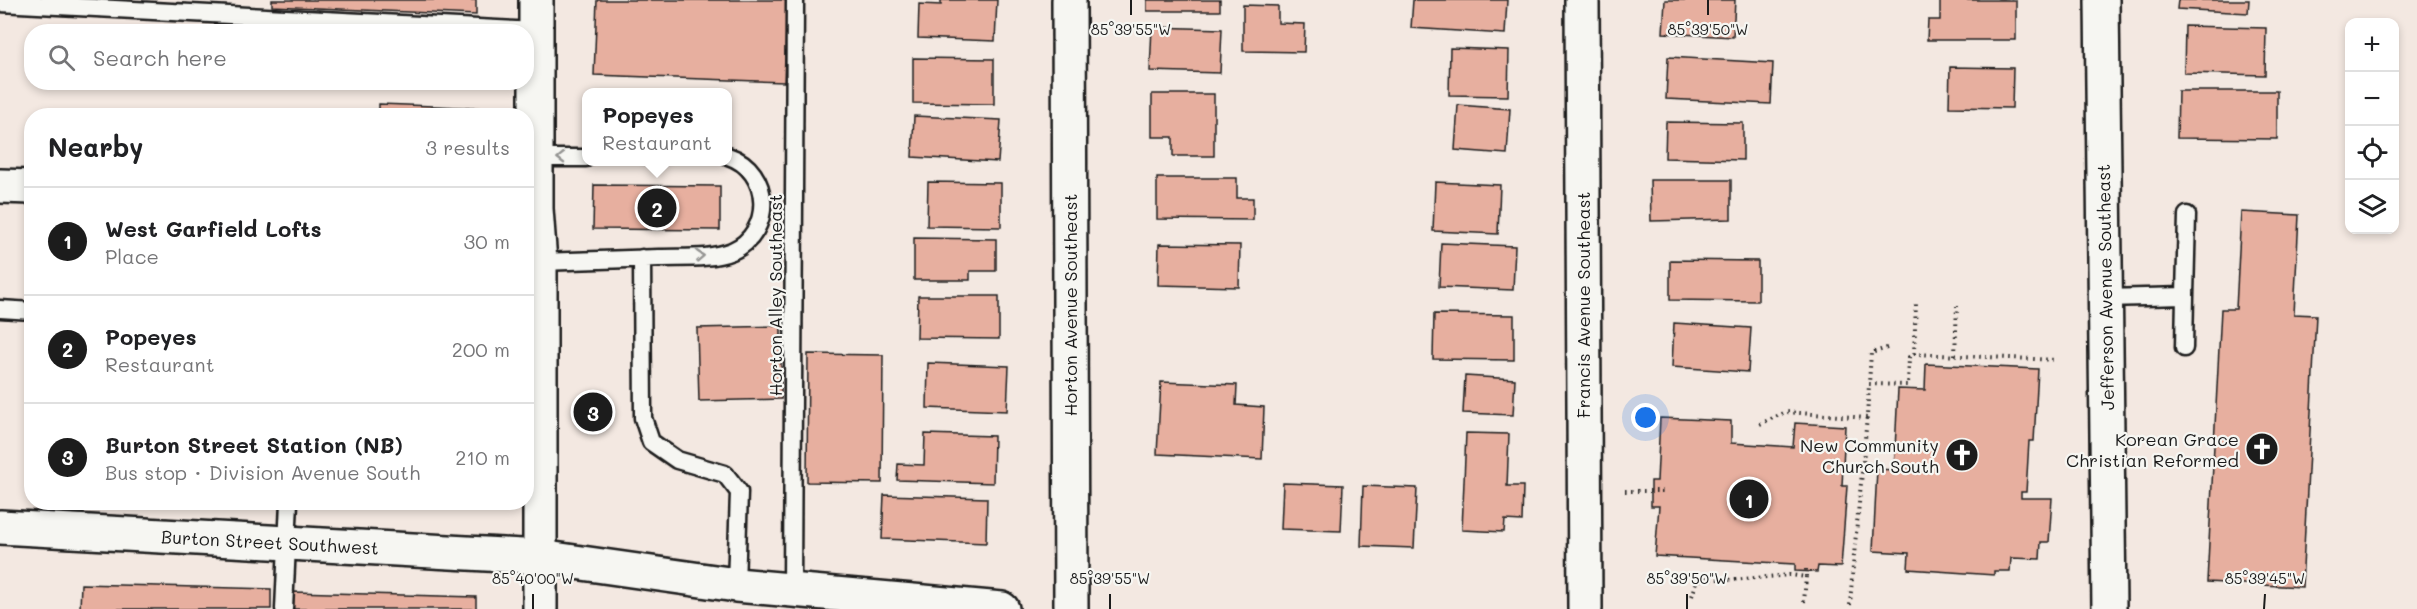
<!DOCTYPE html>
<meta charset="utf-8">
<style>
body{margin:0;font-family:Mali,sans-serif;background:#f2f2f2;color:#202124}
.controls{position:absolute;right:18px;top:18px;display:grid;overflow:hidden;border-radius:12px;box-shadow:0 3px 9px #0003}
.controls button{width:54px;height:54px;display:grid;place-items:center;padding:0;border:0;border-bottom:2px solid #e0e0e0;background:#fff;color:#202124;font:30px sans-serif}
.you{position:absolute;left:1646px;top:418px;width:21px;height:21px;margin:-15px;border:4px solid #fff;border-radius:50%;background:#1a73e8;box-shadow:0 0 0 9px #1a73e833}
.badge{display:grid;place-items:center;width:39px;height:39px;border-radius:50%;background:#1c1c1c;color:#fff;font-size:20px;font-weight:700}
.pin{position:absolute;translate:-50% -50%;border:3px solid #fff;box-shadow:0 2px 6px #0006}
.popup{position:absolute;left:582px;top:88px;width:150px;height:78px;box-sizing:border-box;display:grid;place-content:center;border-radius:12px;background:#fff;filter:drop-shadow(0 2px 4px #0005);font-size:20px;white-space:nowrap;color:#757577}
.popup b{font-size:22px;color:#202124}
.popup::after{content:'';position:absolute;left:50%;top:100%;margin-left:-12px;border:12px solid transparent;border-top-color:#fff}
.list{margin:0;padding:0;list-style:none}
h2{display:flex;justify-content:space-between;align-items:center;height:78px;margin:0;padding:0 24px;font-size:26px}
h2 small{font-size:20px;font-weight:400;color:#757577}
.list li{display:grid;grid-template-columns:39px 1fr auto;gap:18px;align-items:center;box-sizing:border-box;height:108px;padding:0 24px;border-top:2px solid #e0e0e0}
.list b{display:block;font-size:22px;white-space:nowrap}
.list p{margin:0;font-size:20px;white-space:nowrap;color:#757577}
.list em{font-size:20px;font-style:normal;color:#757577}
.icon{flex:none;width:33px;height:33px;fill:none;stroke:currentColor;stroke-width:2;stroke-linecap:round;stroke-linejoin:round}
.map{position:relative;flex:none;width:2417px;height:609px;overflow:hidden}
.search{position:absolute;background:#fff;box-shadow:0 3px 9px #0003;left:24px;top:24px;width:510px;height:66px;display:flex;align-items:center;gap:15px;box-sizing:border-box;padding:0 21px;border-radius:24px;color:#757577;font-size:22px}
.panel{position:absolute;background:#fff;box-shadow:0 3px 9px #0003;left:24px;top:108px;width:510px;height:402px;border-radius:24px}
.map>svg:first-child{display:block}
</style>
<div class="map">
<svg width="2417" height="609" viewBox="0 0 2417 609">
<rect width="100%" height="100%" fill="#f3e8e1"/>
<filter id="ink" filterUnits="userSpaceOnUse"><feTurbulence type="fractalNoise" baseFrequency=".0167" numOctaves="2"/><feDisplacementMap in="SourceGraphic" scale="12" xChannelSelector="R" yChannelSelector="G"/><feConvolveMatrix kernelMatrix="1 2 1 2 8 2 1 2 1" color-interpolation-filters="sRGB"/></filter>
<g filter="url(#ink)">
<!-- building -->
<path fill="#e7af9f" stroke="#1c1c1c" stroke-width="1.5" d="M272,0H476V15L272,6Z
M597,0H787L784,82L594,75Z
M941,0H997L995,41L918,38L919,4L941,5Z
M1147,0H1220V11H1147Z
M1413,0H1507L1505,34L1411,28Z
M1665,0H1735L1733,37L1663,33Z
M1940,0H2016V40H1927L1928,20H1940Z
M2178,0H2249L2248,13L2177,9Z
M1243,5L1278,6V23L1305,24L1304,52L1243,51Z
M2185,26L2266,28L2265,75L2184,73Z
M1152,27L1222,29L1220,73L1150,71Z
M1450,48L1509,50L1508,96L1449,95Z
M1668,57L1773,63L1771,104L1666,99Z
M913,58L994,59V104L913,103Z
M1950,67L2013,68L2012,108L1949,107Z
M2178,91H2277V139L2177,138Z
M1152,94H1214V156H1173V137H1152Z
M379,104L487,108L486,116H379Z
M1458,105L1510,109L1507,154L1455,150Z
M914,116L1001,120L998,162L912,157Z
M1666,122L1743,123V160L1665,158Z
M1157,178H1237V198H1253V220L1157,219Z
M1650,180H1731V219L1651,221Z
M928,182L1001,183V227L927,226Z
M1435,182L1500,185L1498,234L1433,231Z
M594,185L720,186V230L593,229Z
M2241,212L2299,215L2294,314L2316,315L2302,587L2207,582L2221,309H2236Z
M914,238L996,239V271H970V280H914Z
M1441,243L1515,246L1513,290L1439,287Z
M1159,244L1240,245L1239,287L1158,285Z
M1670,260L1758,261V301L1670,300Z
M918,296H999V339L917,338Z
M1434,314L1514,315V360L1433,359Z
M1674,323L1751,328L1748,372L1672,367Z
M781,326V399L699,401L697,328Z
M808,354L883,355L882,483L807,482Z
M928,363L1009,366L1007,411L927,408Z
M1926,364L2038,369L2034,441H2029L2026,492H2021V498H2052L2049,542H2041L2040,559L2011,558L2010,571H1994V575L1908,569L1909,553L1873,551L1877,469L1894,470L1898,389L1925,390Z
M1465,376L1515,379L1513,415L1463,413Z
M1161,382L1237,385L1236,405L1264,407L1262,459L1157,454Z
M1660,418L1731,421V443L1793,447L1795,423L1845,426L1842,486H1847L1841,567L1818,566L1817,572L1795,571V564L1655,556L1659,506H1651V481H1657Z
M1466,433L1509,434L1507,486H1523L1522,521L1505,520L1504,532L1462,530Z
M925,434L994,436L993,483L897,480L898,464L924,465Z
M1283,483L1343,485L1341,531L1281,529Z
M1363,486L1417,488L1414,548L1361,546Z
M884,495L987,498L986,543L882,539Z
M81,584L271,589V609H80Z
M293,592L476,597V609H293Z"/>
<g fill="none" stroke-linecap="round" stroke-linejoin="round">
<defs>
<path id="lane" d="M0,3L536,31
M536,158H586
M642,258L643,418L651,442L677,460L725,474L739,492L736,585
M540,262C580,261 619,259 659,258C682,257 710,260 732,251C774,233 772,170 728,156
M2105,298L2185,296L2187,215
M0,309L32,311
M2184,348L2185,296
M792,590L795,0
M284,609L289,502"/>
<path id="street" d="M1069,0L1071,609
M1582,0L1585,609
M2102,0L2109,609
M0,186L32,187"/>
<path id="secondary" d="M0,527L540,557L736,585L1002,609"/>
<path id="primary" d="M536,0V209L540,262V609"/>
</defs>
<!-- lane casing -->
<use href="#lane" stroke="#1c1c1c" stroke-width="21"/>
<!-- street casing -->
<use href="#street" stroke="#1c1c1c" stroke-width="38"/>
<!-- secondary casing -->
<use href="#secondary" stroke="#1c1c1c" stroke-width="38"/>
<!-- primary casing -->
<use href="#primary" stroke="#1c1c1c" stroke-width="38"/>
<!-- path -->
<path stroke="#1c1c1c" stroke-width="4" stroke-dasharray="1.5 4.5" stroke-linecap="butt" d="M1887,348L1871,353L1869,384L1908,385L1909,357L1914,354L2056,360
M1914,354L1916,303
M1955,355L1957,306
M1760,424L1786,412L1867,418
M1625,491H1663
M1692,596L1697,582L1703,578L1732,580L1790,575L1806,577V567
M1804,602L1806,577
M1850,605C1855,531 1865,458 1869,384"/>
<!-- lane -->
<use href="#lane" stroke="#f6f6f2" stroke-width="16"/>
<!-- street -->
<use href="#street" stroke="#f6f6f2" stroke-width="33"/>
<!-- secondary -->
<use href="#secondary" stroke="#f6f6f2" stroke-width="33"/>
<!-- primary -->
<use href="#primary" stroke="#f6f6f2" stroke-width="33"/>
</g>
<!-- one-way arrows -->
<defs><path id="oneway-chevron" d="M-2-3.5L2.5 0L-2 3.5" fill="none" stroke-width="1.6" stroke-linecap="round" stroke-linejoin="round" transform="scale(1.5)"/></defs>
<g stroke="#949492">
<use href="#oneway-chevron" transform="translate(561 158) rotate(179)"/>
<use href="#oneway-chevron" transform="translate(700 256) rotate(-3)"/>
</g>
</g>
<!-- ticks -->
<path fill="none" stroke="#1c1c1c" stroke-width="2" d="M1131,15V0M1708,15V0M533,609V594M1110,609V594M1687,609V594M2264,609L2265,594"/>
<!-- icons -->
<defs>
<symbol id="church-disc" viewBox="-11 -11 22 22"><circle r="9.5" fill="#1c1c1c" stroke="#f6f6f2"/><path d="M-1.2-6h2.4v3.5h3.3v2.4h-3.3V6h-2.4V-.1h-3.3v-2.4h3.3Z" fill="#fff"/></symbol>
</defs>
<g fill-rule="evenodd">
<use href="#church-disc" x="2243" y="430" width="38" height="38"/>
<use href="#church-disc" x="1943" y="436" width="38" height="38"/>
</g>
<g text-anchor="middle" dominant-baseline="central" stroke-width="4.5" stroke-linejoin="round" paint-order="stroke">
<!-- street labels -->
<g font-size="18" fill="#1c1c1c" stroke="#f6f6f2">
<text transform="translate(2105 287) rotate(-91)">Jefferson Avenue Southeast</text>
<text transform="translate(775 295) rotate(-90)">Horton Alley Southeast</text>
<text transform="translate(1070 305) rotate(-90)">Horton Avenue Southeast</text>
<text transform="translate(1583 305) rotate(-90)">Francis Avenue Southeast</text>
<text transform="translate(270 542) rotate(3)">Burton Street Southwest</text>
</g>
<!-- poi labels -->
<g font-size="18" fill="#1c1c1c" stroke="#f6f6f2" text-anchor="end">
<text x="2239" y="439">Korean Grace<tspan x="2239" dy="21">Christian Reformed</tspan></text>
<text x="1939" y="445">New Community<tspan x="1939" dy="21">Church South</tspan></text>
</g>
</g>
<g font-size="15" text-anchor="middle" fill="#1c1c1c" stroke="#f6f6f2" stroke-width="4.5" stroke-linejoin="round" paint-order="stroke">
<text x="1131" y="35">85°39'55"W</text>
<text x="1708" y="35">85°39'50"W</text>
<text x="533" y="584">85°40'00"W</text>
<text x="1110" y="584">85°39'55"W</text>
<text x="1687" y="584">85°39'50"W</text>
<text x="2265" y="584">85°39'45"W</text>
</g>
</svg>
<div class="controls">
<button>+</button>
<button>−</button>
<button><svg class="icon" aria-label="locate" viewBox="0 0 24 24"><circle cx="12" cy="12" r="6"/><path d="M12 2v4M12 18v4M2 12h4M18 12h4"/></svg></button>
<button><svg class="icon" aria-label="layers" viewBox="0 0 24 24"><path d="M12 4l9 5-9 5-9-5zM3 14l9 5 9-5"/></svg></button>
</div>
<div class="you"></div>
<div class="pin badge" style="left:1749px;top:499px">1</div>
<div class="pin badge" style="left:657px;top:208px">2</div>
<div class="popup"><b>Popeyes</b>Restaurant</div>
<div class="pin badge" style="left:593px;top:412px">3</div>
<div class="search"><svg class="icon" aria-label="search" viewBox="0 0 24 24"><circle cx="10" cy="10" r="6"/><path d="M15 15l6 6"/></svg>Search here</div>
<section class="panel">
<h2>Nearby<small>3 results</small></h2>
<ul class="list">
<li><span class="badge">1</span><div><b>West Garfield Lofts</b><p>Place</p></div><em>30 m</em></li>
<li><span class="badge">2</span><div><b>Popeyes</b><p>Restaurant</p></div><em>200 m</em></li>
<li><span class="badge">3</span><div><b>Burton Street Station (NB)</b><p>Bus stop · Division Avenue South</p></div><em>210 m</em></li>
</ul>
</section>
</div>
